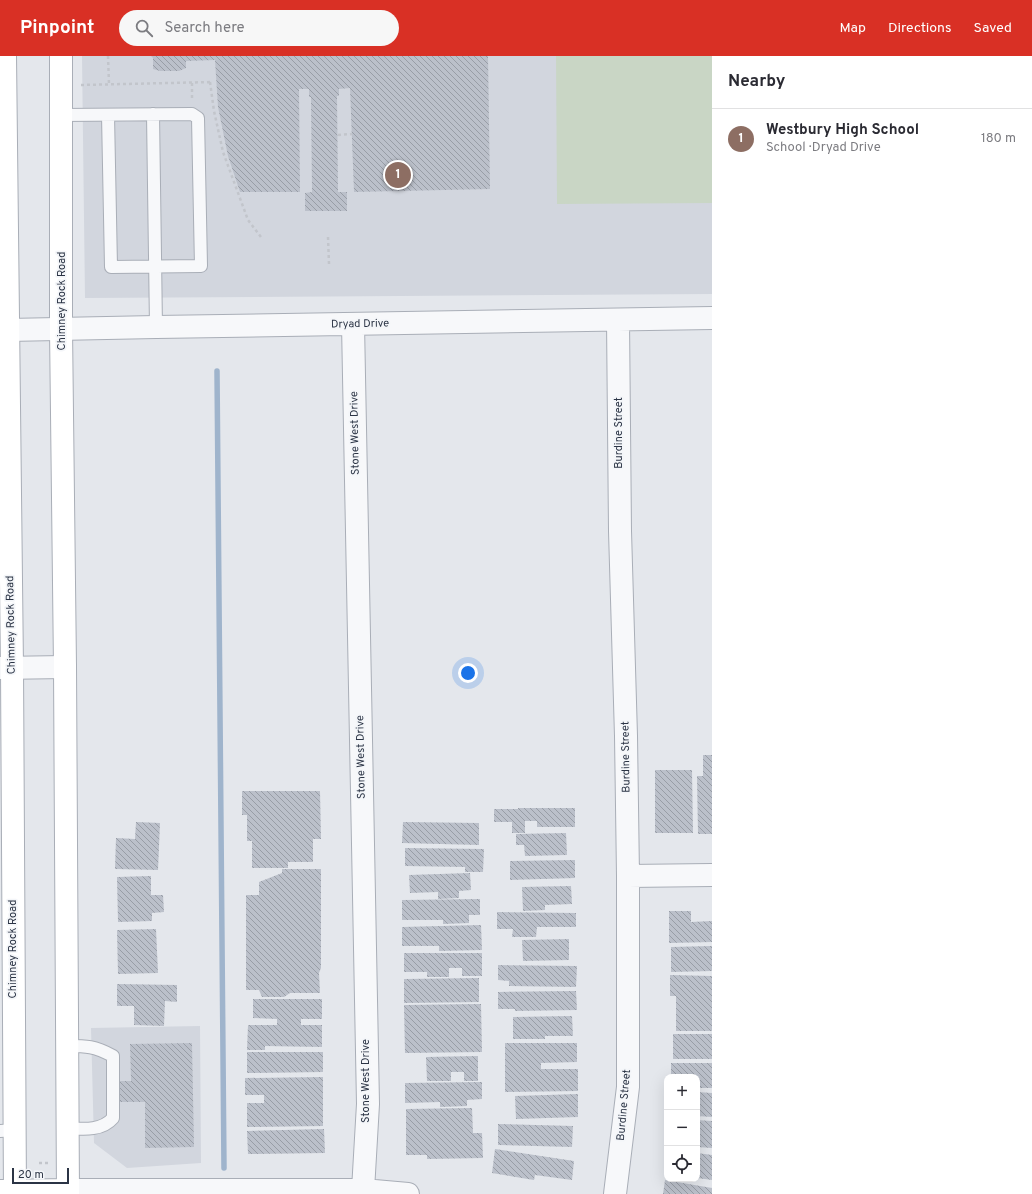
<!DOCTYPE html>
<meta charset="utf-8">
<style>
body{margin:0;font-family:Overpass,sans-serif;background:#f7f7f7;color:#2b2b33}
.controls{position:absolute;right:12px;bottom:12px;display:grid;overflow:hidden;border-radius:8px;box-shadow:0 4px 16px #0002}
.controls button{width:36px;height:36px;display:grid;place-items:center;padding:0;border:0;border-bottom:1px solid #e1e1e2;background:#fff;color:#2b2b33;font:20px sans-serif}
.scale{position:absolute;left:12px;bottom:10px;width:57px;box-sizing:border-box;padding-left:4px;border:2px solid #2b3445;border-top:0;font-size:11px;line-height:14px;white-space:nowrap;color:#2b3445;-webkit-text-stroke:3px #f4f6f9;paint-order:stroke}
.you{position:absolute;left:468px;top:617px;width:14px;height:14px;margin:-10px;border:3px solid #fff;border-radius:50%;background:#1a73e8;box-shadow:0 0 0 6px #1a73e833}
.badge{display:grid;place-items:center;width:26px;height:26px;border-radius:50%;background:#d93025;color:#fff;font-size:13px;font-weight:700}
.pin{position:absolute;translate:-50% -50%;border:2px solid #fff;box-shadow:0 1px 4px #0006}
.list{margin:0;padding:0;list-style:none}
h2{display:flex;justify-content:space-between;align-items:center;height:52px;margin:0;padding:0 16px;font-size:17px}
h2 small{font-size:13px;font-weight:400;color:#7c7c81}
.list li{display:grid;grid-template-columns:26px 1fr auto;gap:12px;align-items:center;box-sizing:border-box;height:60px;padding:0 16px;border-top:1px solid #e1e1e2}
.list b{display:block;font-size:15px;white-space:nowrap}
.list p{margin:0;font-size:13px;white-space:nowrap;color:#7c7c81}
.list em{font-size:13px;font-style:normal;color:#7c7c81}
.icon{flex:none;width:22px;height:22px;fill:none;stroke:currentColor;stroke-width:2;stroke-linecap:round;stroke-linejoin:round}
.map{position:relative;flex:none;width:712px;height:1138px;overflow:hidden}
header{display:flex;align-items:center;gap:24px;box-sizing:border-box;height:56px;padding:0 20px;background:#d93025;color:#fff}
header strong{font-size:19px}
nav{display:flex;gap:22px;margin-inline-start:auto;font-size:14px}
.search{width:280px;height:36px;background:#f7f7f7;display:flex;align-items:center;gap:10px;box-sizing:border-box;padding:0 14px;border-radius:22px;color:#7c7c81;font-size:15px}
main{display:flex}
aside{flex:1;background:#fff}
.map>svg:first-child{display:block}
</style>
<header>
<strong>Pinpoint</strong>
<div class="search"><svg class="icon" aria-label="search" viewBox="0 0 24 24"><circle cx="10" cy="10" r="6"/><path d="M15 15l6 6"/></svg>Search here</div>
<nav><a>Map</a><a>Directions</a><a>Saved</a></nav>
</header>
<main>
<div class="map">
<svg width="712" height="1138" viewBox="0 0 712 1138">
<defs>
<pattern id="building-back-hatch" width="6" height="6" patternUnits="userSpaceOnUse"><rect width="6" height="6" fill="#bbc0ca"/><path d="M-1 5l2 2M0 0l6 6M5-1l2 2" fill="none" stroke="#989da6"/></pattern>
</defs>
<rect width="100%" height="100%" fill="#e4e7ec"/>
<!-- built -->
<path fill="#d2d6de" d="M82,0H712V238L85,242Z
M200,970L201,1107L127,1112L94,1087L91,972Z"/>
<!-- pitch -->
<path fill="#c9d6c5" d="M556,0H712V147L557,148Z"/>
<g fill="none" stroke-linecap="round" stroke-linejoin="round">
<!-- stream -->
<path stroke="#9fb4cc" stroke-width="5.5" d="M217,315L224,1112"/>
</g>
<!-- building -->
<path fill="url(#building-back-hatch)" d="M151,0H488L490,133L354,136L350,32L339,33V40H337L338,136H347V155H305V137L312,136L311,41H309V33H299L300,136H240L228,100L218,51L215,4L186,5V12L179,15H160L153,13V2Z
M703,699H712V778H698L697,720H703Z
M655,714H692L693,777H655Z
M242,735H320L321,783H313V806H288V812H252V785H247V759H242Z
M518,752H575V771H537V765H525V777H512V766H494V753H518Z
M136,766L160,767L158,814L115,813L116,782L135,783Z
M403,766L479,767V789L402,787Z
M566,777L567,799L525,800L524,789H516V778Z
M405,792L484,793L483,816H465V811L405,810Z
M575,804V822L510,824V805Z
M282,813H321V912L319,917L320,937H290L284,941H262L259,934H246V839H259V826L282,817Z
M470,817L471,834L459,835V842L438,843V836L410,837L409,819Z
M151,820V839H163L164,856L152,857V865L118,866L117,821Z
M571,830L572,848L545,849V854L523,855L522,831Z
M480,843V859H469V867L443,868V864H402V844Z
M669,855H691V866L712,865V886L669,887Z
M497,856L576,857V871H537L536,881H512L513,873H497Z
M481,869L482,894L439,895V890H402V871Z
M156,873L158,917L118,918L117,874Z
M569,883V904L523,905L522,884Z
M712,890V915L671,916V891Z
M404,897H482V920H462V912H449V921H427V916H404Z
M498,909L577,910L576,931L509,930V925L498,924Z
M670,919L712,920V975H676V940H670Z
M479,922V946L404,947V923Z
M117,928L177,929V946L165,945L164,970L134,969V950H117Z
M576,935L577,954L515,955V953H498V936Z
M253,943H322V963H301V969H322V991L265,990V994H247L248,969H277V963L253,962Z
M481,948L482,996L405,997L404,949Z
M572,960L573,980H545V983H513V961Z
M673,978H712V1003H673Z
M192,987L194,1091L145,1092V1046H120V1025H131L130,988Z
M505,987H577V1006L541,1007V1013H578V1035L505,1036Z
M247,996H323V1016L247,1017Z
M478,1000V1025H464V1016H451V1025H427L426,1001Z
M671,1007H712V1032H697V1021H671Z
M323,1021V1070L247,1071V1047H264V1039H245V1022Z
M482,1026V1043L467,1044V1050L440,1051V1046L405,1047V1027Z
M697,1036L712,1037V1061L697,1060Z
M578,1038V1061L516,1063L515,1040Z
M472,1052L473,1077H482L483,1102L427,1103V1099H406V1053Z
M697,1064L712,1065V1092L697,1091Z
M498,1068L573,1070L572,1091L498,1089Z
M324,1073L325,1097L248,1098L247,1075Z
M495,1093L574,1105L572,1124L535,1119L534,1124L492,1117Z
M697,1097L712,1099V1124L697,1122Z
M665,1124L712,1132V1138H663Z"/>
<g fill="none" stroke-linecap="round" stroke-linejoin="round">
<defs>
<path id="lane" d="M153,58L156,271
M61,59L192,58L198,62L201,210L111,211L108,59
M67,990C87,990 94,990 113,1000V1062C102,1075 83,1073 68,1072
M0,1075L15,1074"/>
<path id="street" d="M353,268L368,1048L363,1134
M8,274L156,271L712,262
M0,612L65,611
M628,820L712,819
M68,1134H363L408,1138
M615,1138L628,1031V820L626,680L620,475L618,264"/>
<path id="secondary" d="M5,0L12,612L15,1138
M61,0V273L65,611L68,1138
M1,1135L68,1134"/>
</defs>
<!-- lane casing -->
<use href="#lane" stroke="#a9aeb7" stroke-width="14"/>
<!-- street casing -->
<use href="#street" stroke="#a9aeb7" stroke-width="24"/>
<!-- secondary casing -->
<use href="#secondary" stroke="#a9aeb7" stroke-width="24"/>
<!-- path -->
<path stroke="#c2c5cb" stroke-width="2.5" stroke-dasharray="3 3" stroke-linecap="butt" d="M108,0L109,28
M210,26L214,55L223,96L248,164L261,181
M192,27V42
M81,29L213,26
M338,79L352,78
M328,181L329,208
M39,1107H49"/>
<!-- lane -->
<use href="#lane" stroke="#f7f8fa" stroke-width="12"/>
<!-- street -->
<use href="#street" stroke="#f7f8fa" stroke-width="22"/>
<!-- secondary -->
<use href="#secondary" stroke="#fff" stroke-width="22"/>
</g>
<g text-anchor="middle" dominant-baseline="central" stroke-width="3.5" stroke-linejoin="round" paint-order="stroke">
<!-- street labels -->
<g font-size="11" fill="#2b3445" stroke="#f4f6f9">
<text transform="translate(62 245) rotate(-90)">Chimney Rock Road</text>
<text transform="translate(360 268) rotate(-1)">Dryad Drive</text>
<text transform="translate(355 377) rotate(-91)">Stone West Drive</text>
<text transform="translate(619 377) rotate(-90)">Burdine Street</text>
<text transform="translate(11 569) rotate(-91)">Chimney Rock Road</text>
<text transform="translate(361 701) rotate(-91)">Stone West Drive</text>
<text transform="translate(626 701) rotate(-91)">Burdine Street</text>
<text transform="translate(13 893) rotate(-90)">Chimney Rock Road</text>
<text transform="translate(366 1025) rotate(-90)">Stone West Drive</text>
<text transform="translate(624 1049) rotate(-85)">Burdine Street</text>
</g>
</g>
</svg>
<div class="controls">
<button>+</button>
<button>−</button>
<button><svg class="icon" aria-label="locate" viewBox="0 0 24 24"><circle cx="12" cy="12" r="6"/><path d="M12 2v4M12 18v4M2 12h4M18 12h4"/></svg></button>
</div>
<div class="scale">20 m</div>
<div class="you"></div>
<div class="pin badge" style="left:398px;top:119px;background:#8d6e63">1</div>
</div>
<aside>
<h2>Nearby<small></small></h2>
<ul class="list">
<li><span class="badge" style="background:#8d6e63">1</span><div><b>Westbury High School</b><p>School · Dryad Drive</p></div><em>180 m</em></li>
</ul>
</aside>
</main>
